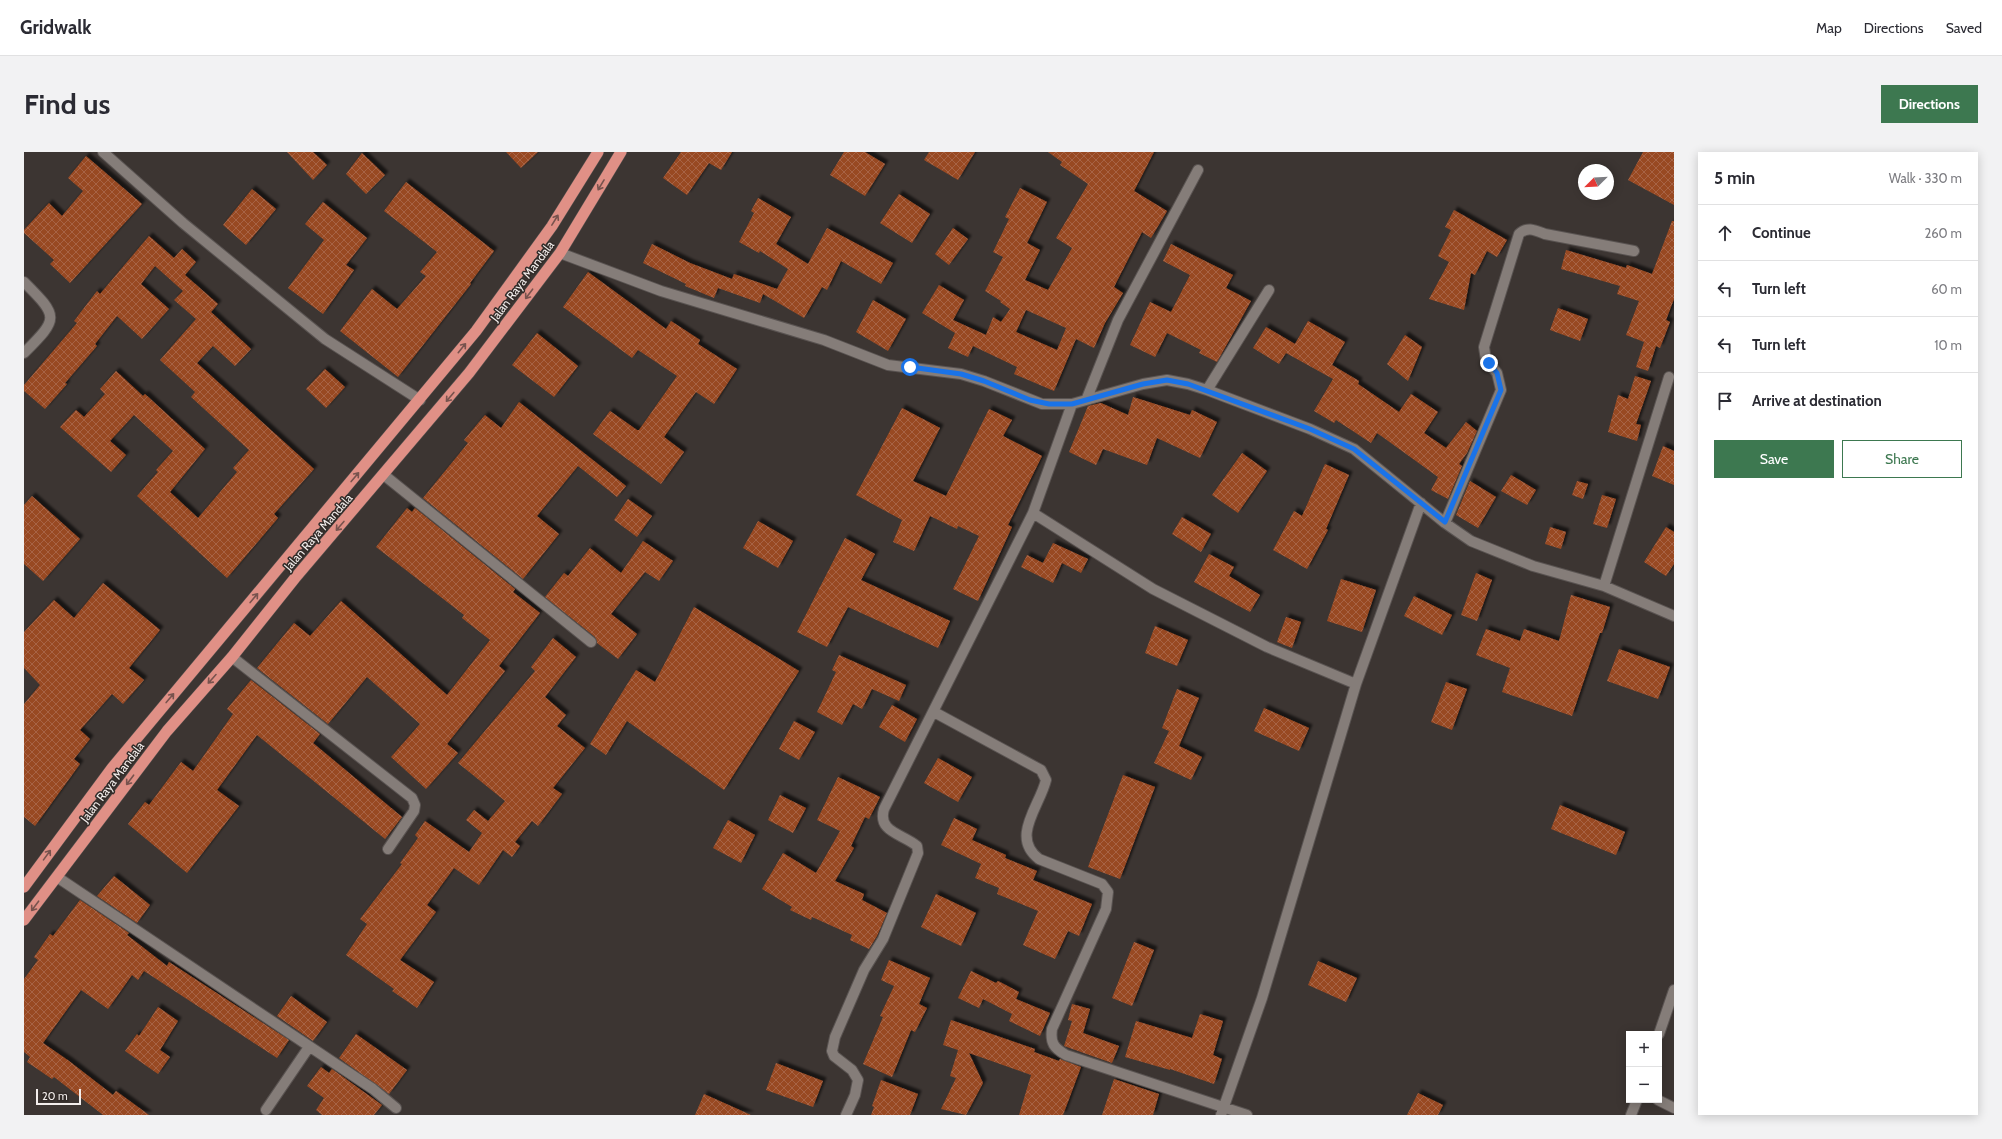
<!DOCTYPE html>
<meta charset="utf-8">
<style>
body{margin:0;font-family:Cabin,sans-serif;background:#f2f2f3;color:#2b2b33}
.controls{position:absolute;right:12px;bottom:12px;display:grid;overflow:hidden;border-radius:0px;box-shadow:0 2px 10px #0003}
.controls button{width:36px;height:36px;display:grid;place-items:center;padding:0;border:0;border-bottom:1px solid #e1e1e2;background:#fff;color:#2b2b33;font:20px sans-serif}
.compass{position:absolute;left:1554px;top:12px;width:36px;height:36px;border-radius:50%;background:#fff;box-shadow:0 2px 10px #0003;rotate:246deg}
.scale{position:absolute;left:12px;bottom:10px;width:45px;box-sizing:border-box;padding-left:4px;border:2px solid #f3eeec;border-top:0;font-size:11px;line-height:14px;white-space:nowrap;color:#f3eeec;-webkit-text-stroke:3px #322b28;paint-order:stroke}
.stop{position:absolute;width:12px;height:12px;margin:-9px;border:3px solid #1a73e8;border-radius:50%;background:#fff}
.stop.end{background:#1a73e8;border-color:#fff;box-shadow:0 1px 4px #0008}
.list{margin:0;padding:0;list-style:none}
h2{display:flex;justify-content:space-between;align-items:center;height:52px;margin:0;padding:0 16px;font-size:17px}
h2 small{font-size:13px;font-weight:400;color:#7c7c81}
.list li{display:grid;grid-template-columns:26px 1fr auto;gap:12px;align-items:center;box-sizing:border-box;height:56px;padding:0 16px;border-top:1px solid #e1e1e2}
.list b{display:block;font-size:15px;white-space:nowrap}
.list em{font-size:13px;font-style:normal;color:#7c7c81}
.actions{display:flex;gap:8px;padding:12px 16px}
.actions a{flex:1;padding:9px 0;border:1px solid #3d7850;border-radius:0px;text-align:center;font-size:14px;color:#3d7850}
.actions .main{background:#3d7850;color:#fff}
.icon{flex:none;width:22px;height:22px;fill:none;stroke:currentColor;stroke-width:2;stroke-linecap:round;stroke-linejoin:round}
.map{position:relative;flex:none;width:1650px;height:963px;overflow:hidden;border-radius:0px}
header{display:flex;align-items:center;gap:24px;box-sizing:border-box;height:56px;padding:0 20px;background:#fff;border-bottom:1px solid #e1e1e2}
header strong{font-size:19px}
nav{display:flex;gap:22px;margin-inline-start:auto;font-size:14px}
.intro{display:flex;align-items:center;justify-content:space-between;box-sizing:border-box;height:96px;padding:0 24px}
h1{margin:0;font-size:28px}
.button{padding:10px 18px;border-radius:0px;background:#3d7850;color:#fff;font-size:14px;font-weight:700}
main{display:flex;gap:24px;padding:0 24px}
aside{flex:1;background:#fff;border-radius:0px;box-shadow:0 2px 10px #0003}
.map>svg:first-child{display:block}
</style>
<header>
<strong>Gridwalk</strong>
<nav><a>Map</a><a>Directions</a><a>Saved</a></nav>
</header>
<div class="intro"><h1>Find us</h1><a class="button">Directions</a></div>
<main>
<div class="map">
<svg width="1650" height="963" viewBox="0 0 1650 963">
<defs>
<pattern id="building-cross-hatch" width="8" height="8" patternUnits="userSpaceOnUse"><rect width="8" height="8" fill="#984a24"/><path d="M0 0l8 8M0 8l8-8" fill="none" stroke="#a76444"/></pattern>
<filter id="shadow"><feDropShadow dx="3.5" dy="-3.5" stdDeviation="1" flood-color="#0009"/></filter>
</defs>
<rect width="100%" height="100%" fill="#3c3532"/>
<!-- building -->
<path fill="url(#building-cross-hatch)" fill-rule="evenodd" filter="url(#shadow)" d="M263,0H289L303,13L289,28Z
M482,0H514L497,16Z
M657,0H708L697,18L685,11L663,43L639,26Z
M820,0H841L861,12L841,44L806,23Z
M905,0H951L934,28L900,8Z
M1024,0H1130L1110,39L1143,59L1127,86L1118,80L1090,135L1099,141L1081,171L1070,196L1052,187L1030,239L990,222L993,215L949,194L944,205L924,196L931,181L898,161L915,133L940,148L929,168L962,183L969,165L977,170L986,157L976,150L977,149L961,139L979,105L969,100L985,67L981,65L996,36L1023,50L1003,91L1016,98L1001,128L1024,138L1048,96L1032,86L1064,32L1036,13L1038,10ZM1002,158L1042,176L1033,198L992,180Z
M1619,0H1650V53L1604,28Z
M338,1L361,23L342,42L322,22Z
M62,4L118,52L46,131L26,112L30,108L0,81V78L25,51L38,64L59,39L44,26Z
M382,30L470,99L446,131L447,132L374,225L316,179L348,137L373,157L402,124L396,120L413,100L360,59Z
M228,37L252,57L222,93L199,73Z
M875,42L906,62L888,91L856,71Z
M734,46L767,65L752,92L784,112L803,76L869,111L857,132L817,109L803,138L798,135L780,166L739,142L736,151L694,136L690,146L661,134L662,132L619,111L628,92L666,111L708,127L710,122L753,137L764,117L736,99L735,101L715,90L730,61L727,59Z
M299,50L343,86L322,113L330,118L299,162L264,136L300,88L281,72Z
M1430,58L1483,88L1473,105L1463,99L1451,123L1447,121L1440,158L1405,147L1425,110L1414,104L1427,78L1421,75Z
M1648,69H1650V147L1642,168L1646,170L1636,196L1632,194L1624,219L1612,215L1620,190L1602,183L1615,149L1593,142L1596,134L1537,117L1542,98L1602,116L1603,113L1628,122Z
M929,76L944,87L925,113L911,102Z
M125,84L150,106L158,97L172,110L161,123L194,152L187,160L227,197L211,214L189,194L173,211L290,317L250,362L254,366L203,426L113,344L134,320L132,318L149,299L110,263L86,289L102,303L87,320L36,275L52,258L60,265L81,242L76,237L92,219L119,244L121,242L181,297L146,340L174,366L213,320L209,316L225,298L167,245L171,240L136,208L172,167L150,148L159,139L131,114L117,132L145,157L118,187L93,164L71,192L73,194L41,231L43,232L21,257L0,239V233L53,171L50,169L73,139L76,142Z
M1147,92L1209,123L1202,136L1227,149L1193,210L1175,201L1177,198L1143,181L1131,205L1106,193L1126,150L1147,160L1166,123L1139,109Z
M564,120L642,177L647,169L676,188L674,192L713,217L690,252L672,240L640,285L660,300L637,332L569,282L586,259L613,278H615L653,224L614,198L608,206L539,155Z
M849,148L882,167L864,199L832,180Z
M1534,156L1564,167L1556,189L1526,178Z
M1284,169L1321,190L1308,213L1335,229L1334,232L1375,260L1387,242L1414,260L1400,281L1422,296L1442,270L1453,279L1443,301L1435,312L1438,314L1424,347L1407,338L1414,325L1353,281L1347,291L1312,268L1310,271L1290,259L1309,227L1262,201L1255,212L1229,196L1242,175L1271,192Z
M513,181L554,214L530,245L488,213Z
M1381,183L1398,195L1384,229L1363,212Z
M301,217L321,235L302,256L282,237Z
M1611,224L1627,229L1612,272L1617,273L1613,289L1584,280L1594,243L1604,247Z
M1109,245L1166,263L1168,258L1193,270L1176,306L1133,286L1123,313L1079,297L1072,313L1045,300L1064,254L1077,251L1104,263Z
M495,250L602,334L593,345L554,314L513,364L535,382L499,427L399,346L444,291L440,288L461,263L477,276Z
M878,256L916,276L889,329L922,344L965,257L988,268L979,284L1018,304L984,373L988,375L954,449L929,437L955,384L934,374L933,377L906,364L890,399L869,390L878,368L832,343Z
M1639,294L1650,299V333L1628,324Z
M1218,301L1243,319L1214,361L1188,343Z
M1301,312L1325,323L1302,377L1304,378L1283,417L1249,398L1270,359L1278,364Z
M1487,323L1512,338L1503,353L1477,339Z
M1446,329L1472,345L1454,376L1432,363Z
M1553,329L1564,332L1559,347L1548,343Z
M1578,343L1592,347L1583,376L1569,372Z
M8,344L56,387L19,429L0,412V353Z
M604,347L628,364L613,385L590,368Z
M383,356L388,360L391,356L491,437L489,440L516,461L475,514L481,519L423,592L434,601L402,637L367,605L396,572L343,525L304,572L233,516L270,471L286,484L317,449L423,543L466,488L438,466L440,463L352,395Z
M1158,365L1187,382L1177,400L1148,382Z
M734,369L769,389L754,416L719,396Z
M1526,375L1542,380L1537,397L1521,392Z
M1642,375L1650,380V412L1642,424L1620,410Z
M821,386L851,402L837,428L926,469L914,496L824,455L803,495L773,480Z
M619,389L649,409L635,429L621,420L587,462L613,482L594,507L573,491L571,485L521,445L540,421L544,424L566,396L597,421Z
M1029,391L1064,407L1057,421L1038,411L1029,431L997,415L1003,403L1019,411Z
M1185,402L1210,415L1205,424L1236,443L1226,460L1170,430Z
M1452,421L1468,428L1453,469L1437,463Z
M1317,427L1352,438L1338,480L1303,469Z
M79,431L136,478L105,516L120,528L99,552L88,542L56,578L66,587L50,607L56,612L11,674L0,665V552L16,533L0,516V480L30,448L50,466Z
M1547,443L1586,455L1578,481H1576L1548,564L1478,540L1486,516L1452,503L1462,477L1496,489L1500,477L1535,489Z
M1390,444L1428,463L1418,483L1380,464Z
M670,455L775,519L700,638L603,569L582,603L566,592L612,518L631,530Z
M1262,465L1277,470L1268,496L1253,490Z
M1131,474L1164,488L1153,514L1121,501Z
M529,486L552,505L521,545L542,563L533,574L561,596L529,636L538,642L514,674L508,669L491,690L496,694L488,705L479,698L455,733L430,716L403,753L412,760L376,808L410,830L393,856L368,839L370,837L322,803L343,772L336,767L378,712L376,711L394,686L391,683L401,669L445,700L458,681L442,668L450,658L464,669L481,649L434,611L511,519L507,515Z
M1595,497L1646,515L1634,547L1583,529Z
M815,503L882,533L875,549L848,537L838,557L829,552L818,573L793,560L812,520L808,518Z
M227,528L296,582L289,591L378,665L361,687L233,583L193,638L215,654L163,721L104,672L121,650L125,653L157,610L169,619L209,562L203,557Z
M1422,530L1443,537L1428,578L1407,570Z
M1153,537L1175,546L1155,594L1178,605L1167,628L1130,611L1145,579L1138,576Z
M868,553L893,567L881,590L855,575Z
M1240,556L1285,576L1275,599L1230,579Z
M770,569L791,580L775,608L755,597Z
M914,606L948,625L934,650L900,631Z
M1099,623L1131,635L1096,727L1064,715Z
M814,625L856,645L845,667L841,665L827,694L830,696L811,729L840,742L838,748L863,761L853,784L845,797L826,788L828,783L788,765L787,768L766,758L768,755L738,737L759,701L792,721L816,679L793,668Z
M756,643L782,656L769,681L744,668Z
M1536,653L1601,680L1592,703L1527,677Z
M930,666L953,677L948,688L982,703L981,706L1013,719L1009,728L1068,752L1055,784L1044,779L1031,807L999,793L1014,759L973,742L975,736L951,726L957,712L917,693Z
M704,668L731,683L717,711L689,696Z
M90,724L126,753L113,771L73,744Z
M912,742L952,761L937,794L897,775Z
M56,748L105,781L103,783L143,814L145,810L265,888L253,906L120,819L114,828L108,823L84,857L57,838L19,891L45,909L89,943L92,939L125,963H79L30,925L28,927L3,910L6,905L0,900V827L14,808L10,805L26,782L29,784Z
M1110,790L1130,798L1108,854L1088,846Z
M865,808L906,826L895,852L903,856L891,880L887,878L868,925L839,912L859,865L856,864L870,834L857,828Z
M1294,809L1333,826L1322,850L1284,833Z
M947,819L972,831L974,829L995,840L992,847L1026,861L1016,884L985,869L988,862L959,847L955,856L934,846Z
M267,844L303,870L289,889L253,864Z
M1048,852L1066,857L1059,881L1095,894L1088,911L1040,894L1048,869L1044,868Z
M134,855L154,869L136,898L146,905L134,922L101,899L113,882L115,884Z
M1176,862L1199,869L1189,903L1198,907L1190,932L1146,917V918L1101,905L1112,869L1168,886Z
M927,868L1011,897L1010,900L1035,909L1036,907L1057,915L1039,963H995L1007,923L945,901L959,931L942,963L917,957L932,926L926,924L934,898L919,893Z
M332,882L383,918L365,942L315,906Z
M752,911L799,929L789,955L742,938Z
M297,915L305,921L308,917L358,953L350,963H298L292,958L300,946L283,934Z
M1090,927L1135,942L1129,963H1078Z
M857,928L894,942L886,963H847L850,955L848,954Z
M1394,941L1419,953L1414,963H1383Z
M680,942L727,963H671Z"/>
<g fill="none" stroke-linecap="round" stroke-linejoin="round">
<defs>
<path id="minor" d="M79,0L159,71L301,187L396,248
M536,101L637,139L800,188L864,213L937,222L960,229L1018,252H1048L1119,232L1143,228L1164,232L1183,238L1286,277L1330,297L1421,371L1447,389L1509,414L1580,434L1650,464
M0,130C35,165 35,166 0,201
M1183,238L1245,138
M1063,246L1094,168L1174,18
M360,323L567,490
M1009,361L1129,437L1243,495L1332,532
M1421,371L1477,238L1473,221L1462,208L1460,195L1495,82C1503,74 1511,78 1521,82L1610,99
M1580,434L1645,225
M208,505L388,646L391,653L390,659L364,697
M910,560L1017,618L1022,628C1016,654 986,685 1015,707L1078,732L1084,740L1082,757L1028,877C1026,891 1030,896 1042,903L1223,963
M33,725L349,937L372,956
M1635,882L1650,838
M1634,948L1650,956
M242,958L285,895
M822,963L831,943L834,928L828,918L810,904L808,899L811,885L840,818L859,787L894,701L893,694C879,682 853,680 860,657L1009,361L1048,252
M1197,963L1238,846L1332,532L1397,351
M1607,963L1613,948"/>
<path id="trunk" d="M0,735L88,616L452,179L528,74L574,0
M0,768L143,579L208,505L271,426L445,221L536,101L597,0"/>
</defs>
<!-- minor casing -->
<use href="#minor" stroke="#595351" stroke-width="12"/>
<!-- trunk casing -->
<use href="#trunk" stroke="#595351" stroke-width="12"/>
<!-- minor -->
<use href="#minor" stroke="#857d79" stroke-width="10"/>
<!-- trunk -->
<use href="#trunk" stroke="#e09086" stroke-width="11"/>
</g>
<!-- one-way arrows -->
<defs><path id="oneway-shaft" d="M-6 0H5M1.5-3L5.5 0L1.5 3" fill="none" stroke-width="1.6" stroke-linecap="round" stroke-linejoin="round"/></defs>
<g stroke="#78534e">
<use href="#oneway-shaft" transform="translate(577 33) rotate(121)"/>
<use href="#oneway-shaft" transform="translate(531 68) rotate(-58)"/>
<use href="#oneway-shaft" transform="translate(505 142) rotate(127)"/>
<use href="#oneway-shaft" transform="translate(438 196) rotate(-51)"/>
<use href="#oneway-shaft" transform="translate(426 245) rotate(130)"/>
<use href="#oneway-shaft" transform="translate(331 325) rotate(-50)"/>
<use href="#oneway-shaft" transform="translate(316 374) rotate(131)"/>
<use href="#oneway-shaft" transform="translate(230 446) rotate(-50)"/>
<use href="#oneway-shaft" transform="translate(188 527) rotate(132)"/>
<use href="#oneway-shaft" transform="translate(146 546) rotate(-50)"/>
<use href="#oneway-shaft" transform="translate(106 628) rotate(127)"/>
<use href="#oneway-shaft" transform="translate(23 703) rotate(-54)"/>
<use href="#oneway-shaft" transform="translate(11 754) rotate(127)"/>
</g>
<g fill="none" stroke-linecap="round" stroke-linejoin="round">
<!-- route -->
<path stroke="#1a73e8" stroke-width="5" d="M886,215L937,222L960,229L1006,248L1025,252H1048L1119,232L1143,228L1164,232L1286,277L1330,297L1421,370L1477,238L1473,221L1465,211"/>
</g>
<g text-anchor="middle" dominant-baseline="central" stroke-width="3" stroke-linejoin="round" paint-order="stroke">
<!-- street labels -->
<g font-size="12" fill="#f3eeec" stroke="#322b28">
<text transform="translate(498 129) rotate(-53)">Jalan Raya Mandala</text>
<text transform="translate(294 380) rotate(-49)">Jalan Raya Mandala</text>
<text transform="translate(88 630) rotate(-53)">Jalan Raya Mandala</text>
</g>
</g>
</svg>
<div class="controls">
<button>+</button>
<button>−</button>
</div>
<svg class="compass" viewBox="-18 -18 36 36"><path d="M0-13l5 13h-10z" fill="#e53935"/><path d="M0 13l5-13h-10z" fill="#7c7c81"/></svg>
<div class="scale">20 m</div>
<div class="stop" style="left:886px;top:215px"></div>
<div class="stop end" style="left:1465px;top:211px"></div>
</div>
<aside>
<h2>5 min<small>Walk · 330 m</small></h2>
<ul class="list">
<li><svg class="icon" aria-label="ahead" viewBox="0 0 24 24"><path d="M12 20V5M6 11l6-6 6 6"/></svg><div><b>Continue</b></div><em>260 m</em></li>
<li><svg class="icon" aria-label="left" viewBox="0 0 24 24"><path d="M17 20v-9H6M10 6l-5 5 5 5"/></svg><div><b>Turn left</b></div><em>60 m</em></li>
<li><svg class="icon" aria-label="left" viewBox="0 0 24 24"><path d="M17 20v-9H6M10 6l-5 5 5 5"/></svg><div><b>Turn left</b></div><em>10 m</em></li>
<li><svg class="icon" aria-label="arrive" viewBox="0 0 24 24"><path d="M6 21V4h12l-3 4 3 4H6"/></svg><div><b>Arrive at destination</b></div></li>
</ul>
<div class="actions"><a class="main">Save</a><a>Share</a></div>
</aside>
</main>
